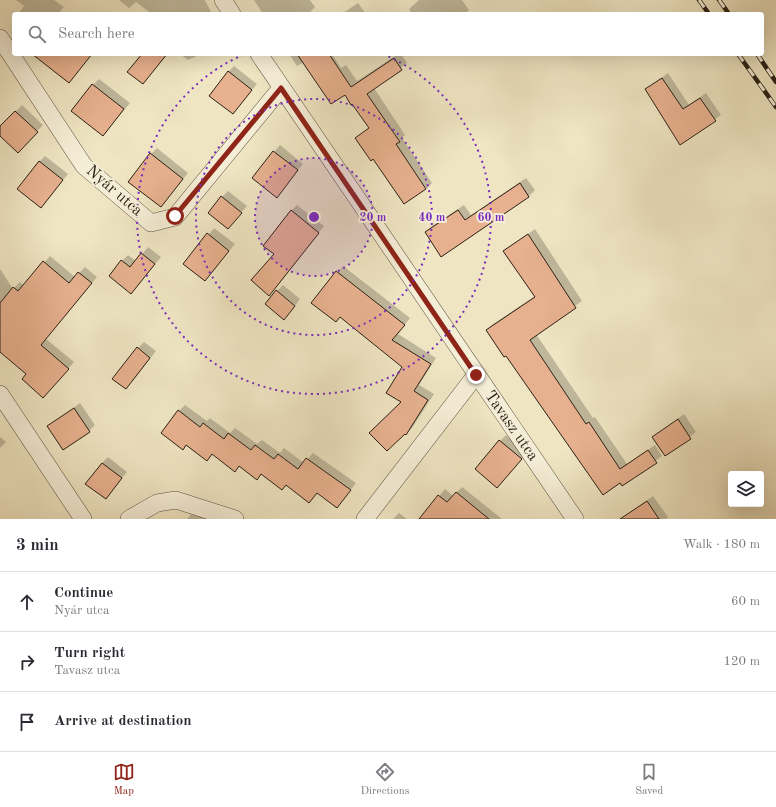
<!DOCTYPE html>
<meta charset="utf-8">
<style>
body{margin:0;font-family:"Old Standard TT",serif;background:#f2f2f3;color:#2b2b33}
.controls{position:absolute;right:12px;bottom:12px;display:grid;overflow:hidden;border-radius:4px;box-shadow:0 4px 16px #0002}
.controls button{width:36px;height:36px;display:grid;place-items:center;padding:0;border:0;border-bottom:1px solid #e1e1e2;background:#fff;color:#2b2b33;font:20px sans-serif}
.stop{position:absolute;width:12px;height:12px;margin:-9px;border:3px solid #8f2418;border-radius:50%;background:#fff}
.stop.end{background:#8f2418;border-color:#fff;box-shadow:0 1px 4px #0008}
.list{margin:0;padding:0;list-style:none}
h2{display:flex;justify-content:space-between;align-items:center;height:52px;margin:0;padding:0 16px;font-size:17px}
h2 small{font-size:13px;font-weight:400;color:#7c7c81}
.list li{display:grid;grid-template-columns:26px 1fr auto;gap:12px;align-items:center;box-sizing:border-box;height:60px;padding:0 16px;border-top:1px solid #e1e1e2}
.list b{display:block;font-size:15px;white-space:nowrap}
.list p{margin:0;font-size:13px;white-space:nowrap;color:#7c7c81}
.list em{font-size:13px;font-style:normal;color:#7c7c81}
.icon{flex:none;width:22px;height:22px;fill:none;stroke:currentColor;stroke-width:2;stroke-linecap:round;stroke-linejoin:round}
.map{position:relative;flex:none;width:776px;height:519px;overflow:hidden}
.search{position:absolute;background:#fff;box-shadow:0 4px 16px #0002;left:12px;right:12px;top:12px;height:44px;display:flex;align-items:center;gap:10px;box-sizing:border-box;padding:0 14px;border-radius:4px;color:#7c7c81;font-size:15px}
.sheet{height:232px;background:#fff}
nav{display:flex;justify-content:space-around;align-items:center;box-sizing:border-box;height:56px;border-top:1px solid #e1e1e2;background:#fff;font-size:11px;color:#7c7c81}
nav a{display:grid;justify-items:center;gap:2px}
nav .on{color:#8f2418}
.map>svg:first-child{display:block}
</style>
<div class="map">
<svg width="776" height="519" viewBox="0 0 776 519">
<rect width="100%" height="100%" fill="#efe5c2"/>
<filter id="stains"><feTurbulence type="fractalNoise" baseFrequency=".005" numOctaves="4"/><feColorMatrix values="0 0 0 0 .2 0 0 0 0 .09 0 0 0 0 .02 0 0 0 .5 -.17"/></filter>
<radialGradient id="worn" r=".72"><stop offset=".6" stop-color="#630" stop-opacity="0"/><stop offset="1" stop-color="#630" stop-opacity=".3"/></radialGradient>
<!-- shadow -->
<path fill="#0003" d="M16,0H54L64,7L58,14H18L24,6Z
M119,0H205L212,14H152L136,2L129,8Z
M254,0H310L315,7L308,14H271L269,12L263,14Z
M462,0L469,10L465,14H412L409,9L419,0Z
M358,3L366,14H341L343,13Z
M143,54H161L165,57L143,83Z
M180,54H201L188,60Z
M289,54H332L341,68L346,65L357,81L398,54H401L407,63L374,88L405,135L402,138L432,183L426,189L374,158L356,138L370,127L345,94L304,62L297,66Z
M234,66L257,84L233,113L228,72Z
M668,73L689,105L706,93L721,115L681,144L646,89Z
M99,79L130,103L103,135L93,85Z
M22,105L43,125L17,151L0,135V128Z
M280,145L303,164L277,196L253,177Z
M157,148L188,173L161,206L151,154Z
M45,156L68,174L41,207L39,162Z
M526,178L535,190L529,196L442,255L426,232L432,226L464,205L471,215Z
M228,191L247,206L228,228L222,197Z
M297,205L324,226L275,289V254L291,211Z
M214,228L235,244L205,280L185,264Z
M535,229L582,301L536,334L593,418L595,417L627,464L655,445L662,456L622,485L487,330L493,324L535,296L505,251Z
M148,247L161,257L131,293L122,261L128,255L136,261Z
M50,256L75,277L85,267L97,277L46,339L74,362L49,391L0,351V269L13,289L20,282L24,286Z
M343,266L410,318L398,334L436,358L419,385L434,394L412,428L406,434L402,402L404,366L341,316L313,303Z
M283,285L300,299L290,313L277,291Z
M144,342L156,351L132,382L138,348Z
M80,403L95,425L89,431L48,426Z
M185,405L207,421L210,418L230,433L235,428L257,444L262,440L280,453L284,448L304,463L313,453L356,483L343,500L318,492L309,502L286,484L262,474L257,478L240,465L235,471L213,454L206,460L186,445L183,448L179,411Z
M684,414L696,432L665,455L653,437Z
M506,435L527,452L497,487L500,441Z
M0,437L6,442L0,448Z
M108,457L127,472L105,498L102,463Z
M462,487L502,519H420L445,489L453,496Z
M653,496L668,517L666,519H621Z
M193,512L213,519H187Z
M399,513L407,519H393Z"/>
<!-- building -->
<path fill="#e7b18f" stroke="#2a2015" d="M32,54H92L69,83Z
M142,54H167L143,84L127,72Z
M297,54H329L351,87L394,58L402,70L367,94L400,142L396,144L426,189L404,204L373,159L371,161L355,138L369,128L352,104L351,105L345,95L331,104Z
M228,71L252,90L233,114L209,96Z
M662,78L683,109L700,98L716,121L680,145L645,89Z
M92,84L124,109L103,136L71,111Z
M15,111L38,132L18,153L0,136V126Z
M273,151L298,170L277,198L252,178Z
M150,153L183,179L161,207L128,182Z
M39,161L63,180L41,208L17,189Z
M520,183L529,197L441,257L425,232L458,210L465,220Z
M221,196L242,213L228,229L208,213Z
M291,210L319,233L269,296L251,280L274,254L263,246Z
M207,233L229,251L205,281L183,264Z
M528,234L576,308L530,340L586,424L589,422L620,469L648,450L657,463L622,486L620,483L603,495L506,356L504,357L486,330L535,297L503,251Z
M141,253L155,264L131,294L109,276L121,260L130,267Z
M43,261L69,283L78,272L92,283L41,345L69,369L43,398L22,379L26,374L0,352V303L13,287L18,291Z
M336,271L405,325L392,340L431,364L414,391L428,400L406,435L405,434L387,451L369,433L401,402L386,393L402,367L340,317L336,322L311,303Z
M276,290L295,306L284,320L265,304Z
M137,347L150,358L126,389L112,379Z
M74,408L90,432L63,450L47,426Z
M178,410L200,427L203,423L224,439L228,433L251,450L255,445L274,459L278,454L298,469L306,458L351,490L337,508L317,493L309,503L286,485L282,490L261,474L257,480L239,466L235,472L212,454L207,461L186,445L183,450L161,433Z
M678,419L691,439L665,456L652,437Z
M499,440L522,459L497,488L475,469Z
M102,463L122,478L106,499L85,484Z
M456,492L489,519H419L438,495L447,502Z
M647,501L659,519H620Z"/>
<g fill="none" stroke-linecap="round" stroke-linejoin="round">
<defs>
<path id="minor" d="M223,0L232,14
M0,38L84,166L151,223L175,217L281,88
M259,54L575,519
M0,394L83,519
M129,519L157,503L176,500L235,519
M365,519L476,375"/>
</defs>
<!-- minor casing -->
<use href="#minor" stroke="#5b5140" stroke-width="18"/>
<!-- minor -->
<use href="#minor" stroke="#f5eed7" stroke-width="17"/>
<defs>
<path id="rail" d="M699,0L709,14
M719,0L729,14
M738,54L776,107
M757,54L776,82"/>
</defs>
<!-- rail casing -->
<use href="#rail" stroke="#2a2015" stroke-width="4.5"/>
<!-- rail -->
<use href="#rail" stroke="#f5eed7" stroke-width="3" stroke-dasharray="9" stroke-linecap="butt"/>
</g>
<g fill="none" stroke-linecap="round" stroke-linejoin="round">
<!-- route -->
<path stroke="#8f2418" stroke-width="5" d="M175,216L281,88L476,375"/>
</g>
<!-- distance rings -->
<circle cx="314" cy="217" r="59" fill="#7b2cbf" fill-opacity=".12"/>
<g fill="none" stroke="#7b2cbf" stroke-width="2" stroke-dasharray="2 4">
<circle cx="314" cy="217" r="59"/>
<circle cx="314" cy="217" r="118"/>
<path d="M383 54A177 177 0 1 1 245 54"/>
</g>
<g text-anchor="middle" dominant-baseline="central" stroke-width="4" stroke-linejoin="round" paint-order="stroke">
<!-- street labels -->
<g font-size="16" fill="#2a2015" stroke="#f5eed7">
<text transform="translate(114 191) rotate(41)">Nyár utca</text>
<text transform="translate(511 426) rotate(55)">Tavasz utca</text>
</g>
</g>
<circle cx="314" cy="217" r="6" fill="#7b2cbf" stroke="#f5eed7" stroke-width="2"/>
<g font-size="12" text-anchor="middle" font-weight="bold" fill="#7b2cbf" stroke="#f5eed7" stroke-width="4" stroke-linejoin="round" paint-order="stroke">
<text x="373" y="221">20 m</text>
<text x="432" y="221">40 m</text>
<text x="491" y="221">60 m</text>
</g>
<rect width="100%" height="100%" filter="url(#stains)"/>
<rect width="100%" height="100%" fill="url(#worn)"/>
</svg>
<div class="controls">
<button><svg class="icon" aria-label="layers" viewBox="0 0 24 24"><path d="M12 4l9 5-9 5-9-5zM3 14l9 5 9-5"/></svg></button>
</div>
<div class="stop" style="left:175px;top:216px"></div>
<div class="stop end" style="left:476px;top:375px"></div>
<div class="search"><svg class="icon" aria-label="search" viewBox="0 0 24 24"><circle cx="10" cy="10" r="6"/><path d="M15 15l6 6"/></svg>Search here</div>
</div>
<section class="sheet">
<h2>3 min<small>Walk · 180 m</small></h2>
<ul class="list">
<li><svg class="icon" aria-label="ahead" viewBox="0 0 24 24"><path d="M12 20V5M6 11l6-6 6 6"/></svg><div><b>Continue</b><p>Nyár utca</p></div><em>60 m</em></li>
<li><svg class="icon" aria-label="right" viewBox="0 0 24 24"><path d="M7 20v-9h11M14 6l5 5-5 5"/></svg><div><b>Turn right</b><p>Tavasz utca</p></div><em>120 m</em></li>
<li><svg class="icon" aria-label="arrive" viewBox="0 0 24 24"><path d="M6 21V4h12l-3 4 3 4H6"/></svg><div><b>Arrive at destination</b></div></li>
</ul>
</section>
<nav>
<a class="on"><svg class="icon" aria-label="map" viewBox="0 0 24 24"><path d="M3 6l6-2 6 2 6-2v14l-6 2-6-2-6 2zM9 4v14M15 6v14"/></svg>Map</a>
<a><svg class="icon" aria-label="directions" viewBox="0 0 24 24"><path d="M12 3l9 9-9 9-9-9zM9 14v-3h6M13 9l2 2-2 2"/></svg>Directions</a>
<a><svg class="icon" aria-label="saved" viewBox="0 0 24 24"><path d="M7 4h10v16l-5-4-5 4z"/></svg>Saved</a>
</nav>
